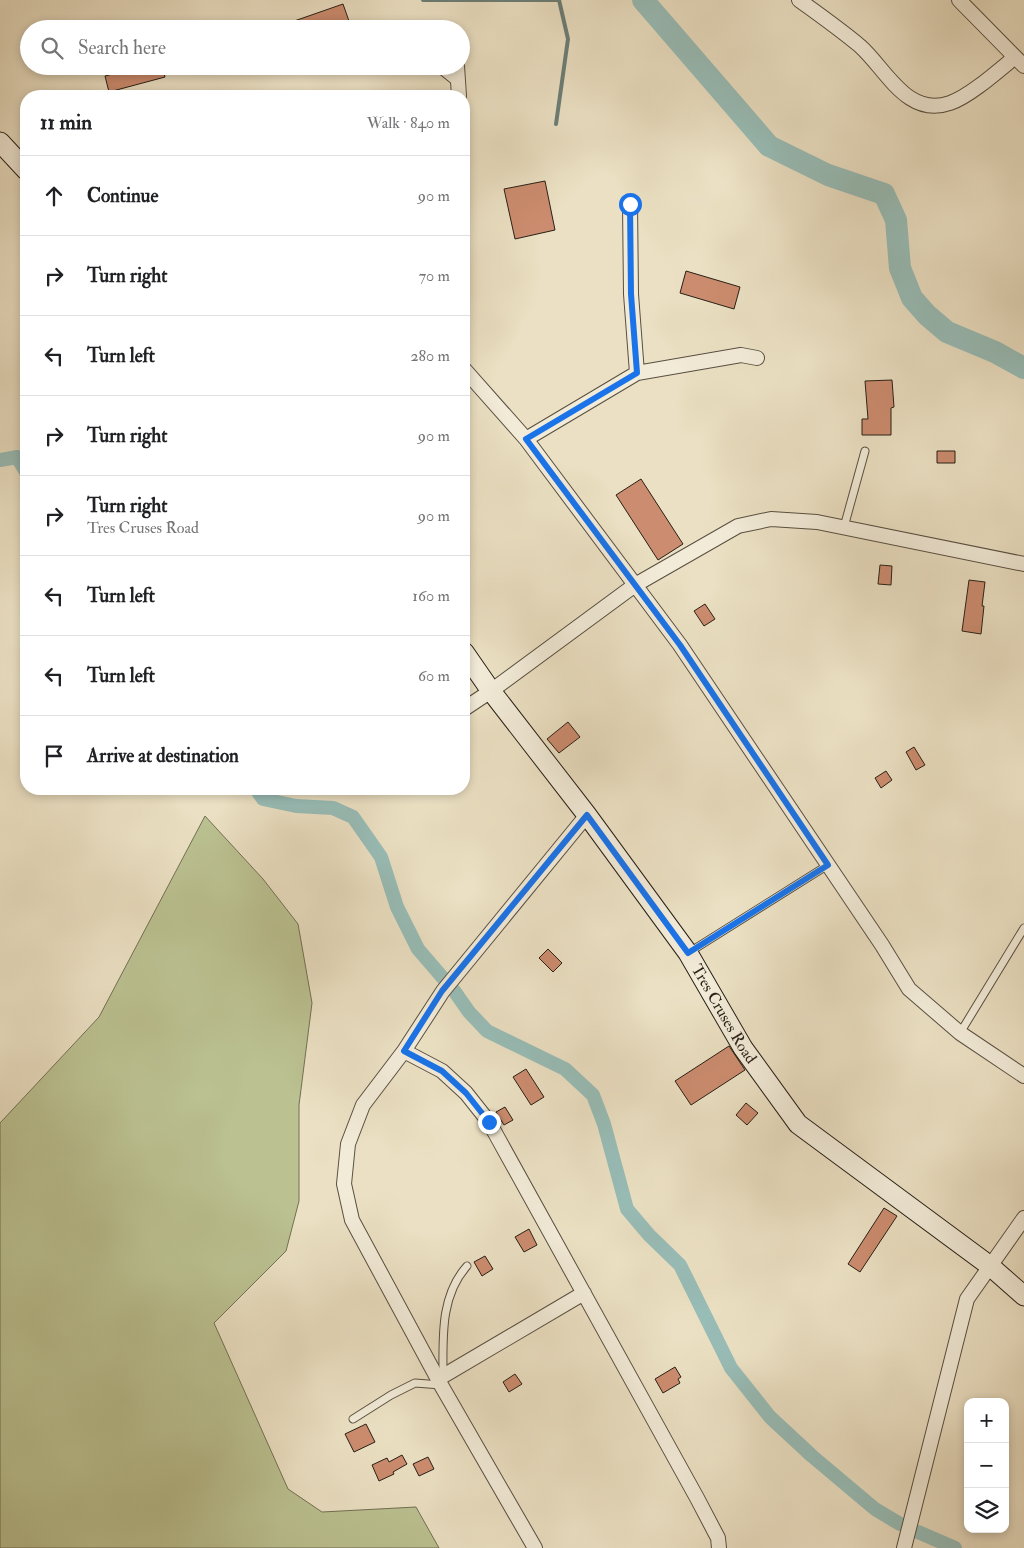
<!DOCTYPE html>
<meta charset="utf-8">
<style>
body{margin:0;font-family:"IM FELL Double Pica",serif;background:#f6f6f6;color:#202124}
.controls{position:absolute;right:15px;bottom:15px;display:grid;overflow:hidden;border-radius:10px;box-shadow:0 2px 8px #0003}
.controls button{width:45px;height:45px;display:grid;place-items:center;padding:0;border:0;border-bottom:1px solid #e0e0e0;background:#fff;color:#202124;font:25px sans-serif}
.stop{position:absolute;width:15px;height:15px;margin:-11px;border:4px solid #1a73e8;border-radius:50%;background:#fff}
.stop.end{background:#1a73e8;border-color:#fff;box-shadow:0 1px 5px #0008}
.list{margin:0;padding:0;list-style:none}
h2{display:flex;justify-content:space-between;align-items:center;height:65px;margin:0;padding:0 20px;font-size:21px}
h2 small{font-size:16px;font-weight:400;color:#757577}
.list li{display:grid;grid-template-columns:32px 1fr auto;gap:15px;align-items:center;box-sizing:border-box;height:80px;padding:0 20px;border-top:1px solid #e0e0e0}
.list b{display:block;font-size:19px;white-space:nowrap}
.list p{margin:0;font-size:16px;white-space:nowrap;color:#757577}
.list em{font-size:16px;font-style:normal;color:#757577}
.icon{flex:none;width:28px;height:28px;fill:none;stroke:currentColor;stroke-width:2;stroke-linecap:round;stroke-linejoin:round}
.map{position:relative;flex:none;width:1024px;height:1548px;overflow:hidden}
.search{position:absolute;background:#fff;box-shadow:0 2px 8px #0003;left:20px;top:20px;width:450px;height:55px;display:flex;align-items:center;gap:12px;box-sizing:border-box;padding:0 18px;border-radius:28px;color:#757577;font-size:19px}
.panel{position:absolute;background:#fff;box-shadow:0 2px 8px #0003;left:20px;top:90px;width:450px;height:705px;border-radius:20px}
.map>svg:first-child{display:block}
</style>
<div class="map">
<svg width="1024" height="1548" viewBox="0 0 1024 1548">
<rect width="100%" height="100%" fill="#ebe0c3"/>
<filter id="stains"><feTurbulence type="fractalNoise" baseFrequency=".004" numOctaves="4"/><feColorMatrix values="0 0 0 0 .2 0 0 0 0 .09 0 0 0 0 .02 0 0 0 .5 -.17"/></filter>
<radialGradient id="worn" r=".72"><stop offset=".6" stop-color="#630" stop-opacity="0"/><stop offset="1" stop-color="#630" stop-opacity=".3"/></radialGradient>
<!-- green -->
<path fill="#bbc191" stroke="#717054" d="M205,816L263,879L298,924L312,1003L299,1105V1201L286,1251L214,1323L288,1489L322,1512L416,1507L439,1548H0V1123L99,1017Z"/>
<!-- water -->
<path fill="#98bdb7" stroke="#6b7e77" d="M638,0H643L769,146L669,39Z"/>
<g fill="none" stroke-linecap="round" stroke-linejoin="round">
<!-- stream -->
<path stroke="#6b7e77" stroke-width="4" d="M423,0H559L568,39L556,124"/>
<!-- canal -->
<path stroke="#98bdb7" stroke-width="14" d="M0,460L17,457L26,472
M256,789L263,799L296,806L333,808L353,817L381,857L397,907L418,949L455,992L469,1012L487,1031L565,1069L593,1095L604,1124L627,1209L649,1235L680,1265L731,1368L770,1417L812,1456L875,1509L900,1524
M918,1532L955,1548"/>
<!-- river -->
<path stroke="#98bdb7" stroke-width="22" d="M643,0L769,146L828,175L884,194L896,220L900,268L912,298L927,315L947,332L995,352L1024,368"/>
</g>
<!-- building -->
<path fill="#cc8c6f" stroke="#271f16" d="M343,4L349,21L327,29H277V27Z
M143,66H162L165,77L109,92L105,76Z
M545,181L555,230L515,239L504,189Z
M686,271L740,287L734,309L680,293Z
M892,380L894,407L891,408V435H862V419H868L865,381Z
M937,451H955V463H937Z
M641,479L683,544L658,560L616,495Z
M880,565L892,566L891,585L878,584Z
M969,580L985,582L982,606H984L981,634L962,631Z
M705,604L715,619L704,626L694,611Z
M568,722L580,737L559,753L547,739Z
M914,747L925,765L916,770L906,752Z
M886,771L892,780L881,788L875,778Z
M548,949L562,963L553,972L539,958Z
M729,1046L745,1070L691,1105L675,1081Z
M526,1069L544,1097L531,1105L513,1077Z
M746,1103L758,1113L747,1125L736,1115Z
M505,1107L513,1120L504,1125L496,1112Z
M884,1208L897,1216L860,1272L848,1264Z
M529,1229L537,1245L524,1252L515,1237Z
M485,1256L493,1269L482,1276L474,1262Z
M675,1367L681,1377L678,1379L680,1383L663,1393L655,1379Z
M515,1374L522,1384L509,1392L503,1382Z
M366,1424L375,1442L354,1452L345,1434Z
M402,1455L407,1464L393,1472L394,1474L379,1481L372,1465L387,1458L389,1462Z
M428,1457L434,1469L419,1476L413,1464Z"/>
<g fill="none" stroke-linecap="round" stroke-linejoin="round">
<defs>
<path id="service" d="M436,66L457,83
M844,527L865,451
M688,953L828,865
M960,1033L1024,928
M443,1376C443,1338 440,1296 467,1266
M353,1419L391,1395L415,1383L441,1385"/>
<path id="minor" d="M799,0C820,15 841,30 860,46C886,69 907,118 950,103C970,96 998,71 1015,57
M959,0L1024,66
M457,66L459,96
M630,204L631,294L637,373
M464,369L526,439L680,645L882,945L909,989L960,1033L1024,1076
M526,439L637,373L741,355L757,358
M464,709L491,691L635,585L738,526L771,519L817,522L1024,564
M404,1051L442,1071L466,1093L489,1122L697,1498L718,1538L719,1548
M438,1379L584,1293
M535,1548L441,1385L352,1220L344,1184L348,1144L363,1105L404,1051L443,991L587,815
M904,1548L967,1299L1024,1218"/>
<g id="secondary">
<path d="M0,142L26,170"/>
<path id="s1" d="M464,652L491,691L587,815L688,953L743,1048L798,1124L990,1266L1024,1296"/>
</g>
</defs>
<!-- service casing -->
<use href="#service" stroke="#584f41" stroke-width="9"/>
<!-- minor casing -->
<use href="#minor" stroke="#584f41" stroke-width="16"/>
<!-- secondary casing -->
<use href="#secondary" stroke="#271f16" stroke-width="21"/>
<!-- service -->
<use href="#service" stroke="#f2ebd8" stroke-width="7"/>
<!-- minor -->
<use href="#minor" stroke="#f2ebd8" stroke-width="14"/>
<!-- secondary -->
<use href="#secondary" stroke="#f2ebd8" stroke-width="19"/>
</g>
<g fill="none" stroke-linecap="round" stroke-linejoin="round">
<!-- route -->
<path stroke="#1a73e8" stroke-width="6" d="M489,1122L466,1093L442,1071L404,1051L442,991L587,815L688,953L828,865L680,645L526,439L637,373L631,294L630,204"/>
</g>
<g text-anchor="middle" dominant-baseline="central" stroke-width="4.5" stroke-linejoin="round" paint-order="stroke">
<!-- street labels -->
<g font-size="16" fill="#271f16" stroke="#f2ebd8">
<text stroke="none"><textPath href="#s1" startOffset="446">Tres Cruses Road</textPath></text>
</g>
</g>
<rect width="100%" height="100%" filter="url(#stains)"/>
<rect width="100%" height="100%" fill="url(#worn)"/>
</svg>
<div class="controls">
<button>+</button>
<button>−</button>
<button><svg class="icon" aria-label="layers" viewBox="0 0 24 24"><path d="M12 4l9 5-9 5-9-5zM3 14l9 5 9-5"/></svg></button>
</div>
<div class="stop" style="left:630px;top:204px"></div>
<div class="stop end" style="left:489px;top:1122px"></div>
<div class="search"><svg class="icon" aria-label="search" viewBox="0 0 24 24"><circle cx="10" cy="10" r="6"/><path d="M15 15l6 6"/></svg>Search here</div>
<section class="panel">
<h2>11 min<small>Walk · 840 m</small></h2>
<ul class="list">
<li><svg class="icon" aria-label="ahead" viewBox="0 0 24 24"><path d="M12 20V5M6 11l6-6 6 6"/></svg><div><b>Continue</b></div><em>90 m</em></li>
<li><svg class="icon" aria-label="right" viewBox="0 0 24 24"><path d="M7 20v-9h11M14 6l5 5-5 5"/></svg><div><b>Turn right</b></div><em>70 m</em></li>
<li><svg class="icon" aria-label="left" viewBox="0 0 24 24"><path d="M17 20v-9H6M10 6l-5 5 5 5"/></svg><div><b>Turn left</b></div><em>280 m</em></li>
<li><svg class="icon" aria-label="right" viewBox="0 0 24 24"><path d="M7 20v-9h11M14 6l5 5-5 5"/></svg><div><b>Turn right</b></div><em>90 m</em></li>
<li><svg class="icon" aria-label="right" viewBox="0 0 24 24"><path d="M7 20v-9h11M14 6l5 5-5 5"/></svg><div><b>Turn right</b><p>Tres Cruses Road</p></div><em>90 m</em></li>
<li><svg class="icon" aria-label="left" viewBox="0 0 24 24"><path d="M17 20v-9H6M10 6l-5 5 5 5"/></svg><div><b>Turn left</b></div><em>160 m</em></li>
<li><svg class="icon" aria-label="left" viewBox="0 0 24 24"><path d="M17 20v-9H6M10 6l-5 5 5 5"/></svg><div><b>Turn left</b></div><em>60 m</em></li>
<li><svg class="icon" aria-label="arrive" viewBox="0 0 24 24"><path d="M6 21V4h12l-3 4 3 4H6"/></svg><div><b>Arrive at destination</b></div></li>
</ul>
</section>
</div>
